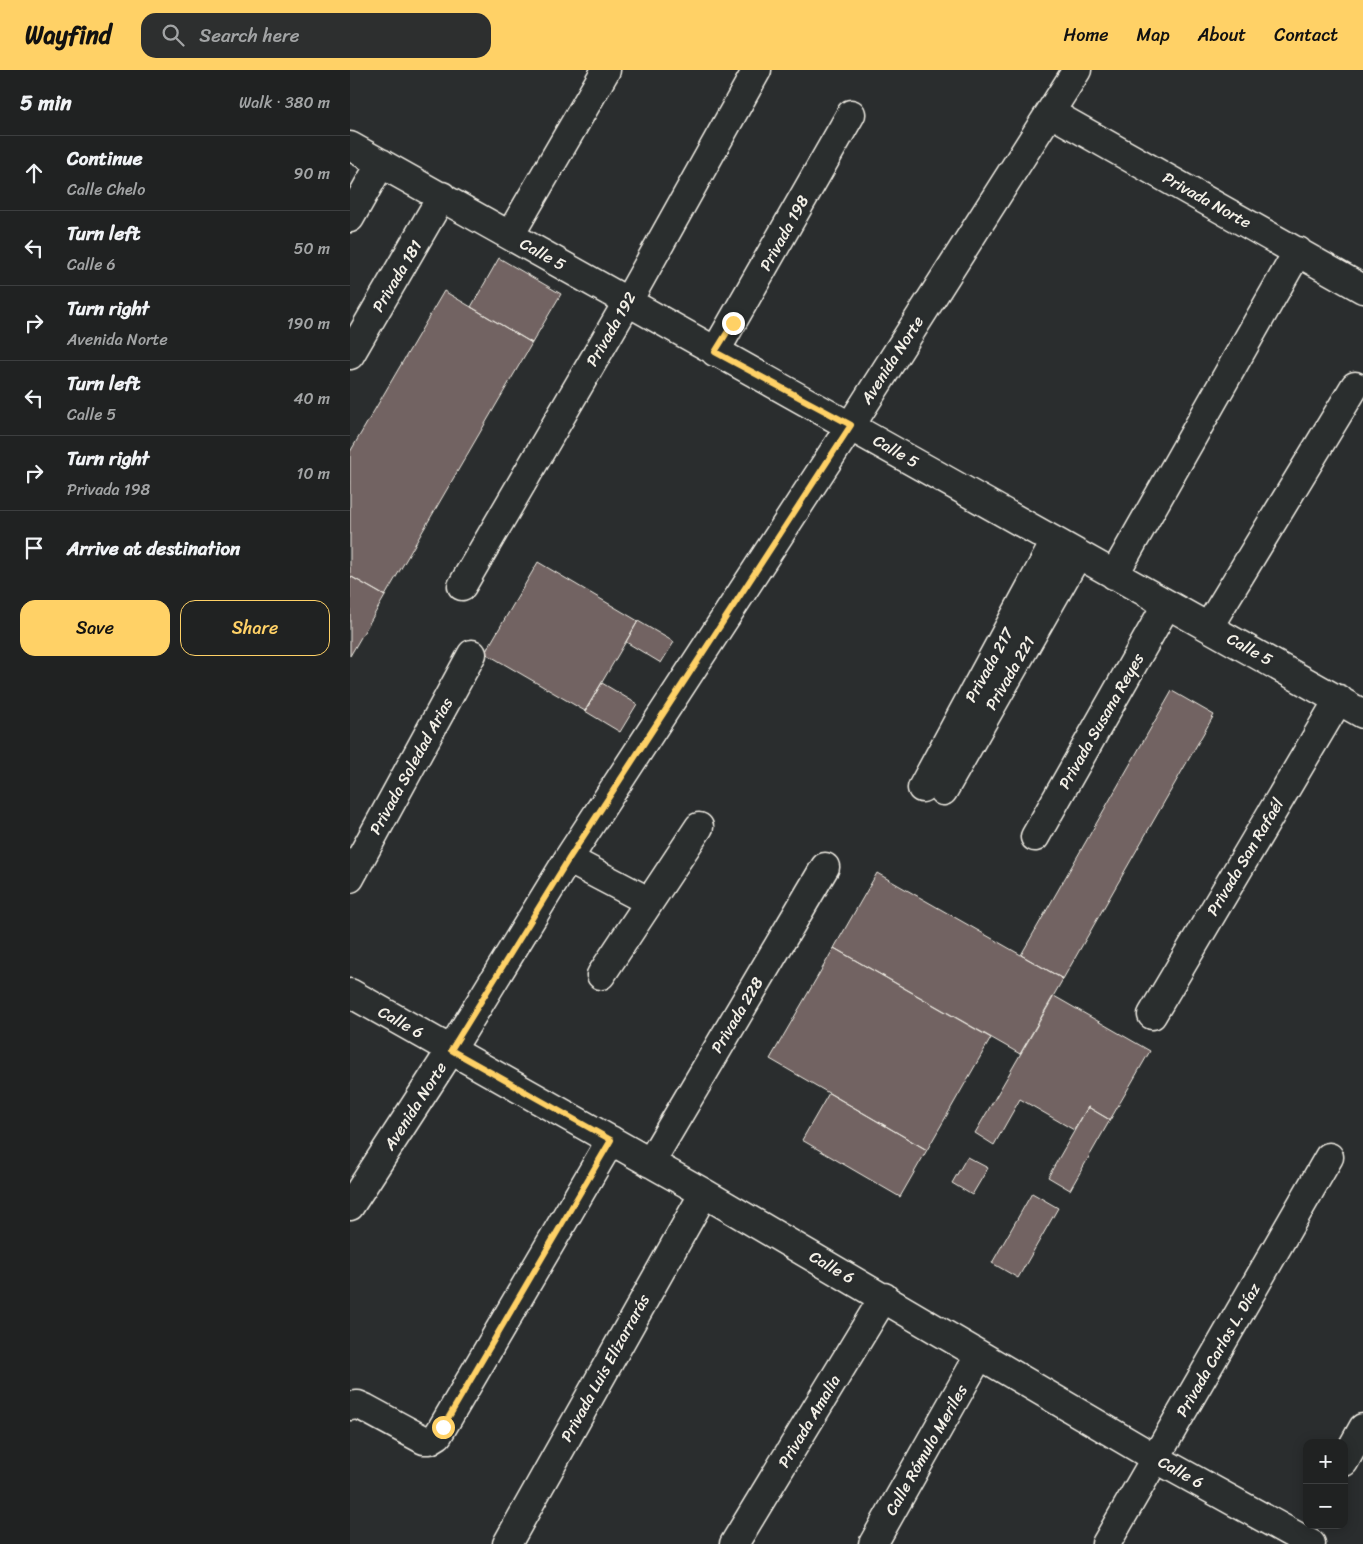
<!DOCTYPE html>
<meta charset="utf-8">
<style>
body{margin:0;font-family:Sriracha,sans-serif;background:#2d2f2f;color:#f1f3f6}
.controls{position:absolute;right:15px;bottom:15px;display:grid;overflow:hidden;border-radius:10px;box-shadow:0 2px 12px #0003}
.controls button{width:45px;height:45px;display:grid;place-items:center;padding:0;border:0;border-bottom:1px solid #3d3f40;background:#202222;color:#f1f3f6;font:25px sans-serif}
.stop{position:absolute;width:15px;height:15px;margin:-11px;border:4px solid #ffd166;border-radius:50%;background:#fff}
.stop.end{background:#ffd166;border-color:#fff;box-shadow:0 1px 5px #0008}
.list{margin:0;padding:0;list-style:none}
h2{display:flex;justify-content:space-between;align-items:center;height:65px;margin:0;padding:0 20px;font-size:21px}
h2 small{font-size:16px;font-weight:400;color:#a2a4a5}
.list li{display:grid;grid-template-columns:32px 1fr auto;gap:15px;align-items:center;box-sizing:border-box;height:75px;padding:0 20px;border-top:1px solid #3d3f40}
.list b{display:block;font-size:19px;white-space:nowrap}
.list p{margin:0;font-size:16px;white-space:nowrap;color:#a2a4a5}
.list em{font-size:16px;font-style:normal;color:#a2a4a5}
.actions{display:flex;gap:10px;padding:15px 20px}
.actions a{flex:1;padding:11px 0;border:1px solid #ffd166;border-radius:15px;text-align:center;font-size:18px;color:#ffd166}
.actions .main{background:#ffd166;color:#111}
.icon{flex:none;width:28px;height:28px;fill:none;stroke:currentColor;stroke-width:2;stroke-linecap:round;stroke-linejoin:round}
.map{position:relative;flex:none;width:1013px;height:1474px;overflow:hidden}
header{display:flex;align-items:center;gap:30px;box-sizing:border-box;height:70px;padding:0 25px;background:#ffd166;color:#111}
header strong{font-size:24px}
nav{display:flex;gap:28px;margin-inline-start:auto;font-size:18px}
.search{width:350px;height:45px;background:#2d2f2f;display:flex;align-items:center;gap:12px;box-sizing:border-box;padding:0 18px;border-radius:15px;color:#a2a4a5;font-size:19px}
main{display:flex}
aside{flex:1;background:#202222}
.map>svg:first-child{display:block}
</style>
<header>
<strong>Wayfind</strong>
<div class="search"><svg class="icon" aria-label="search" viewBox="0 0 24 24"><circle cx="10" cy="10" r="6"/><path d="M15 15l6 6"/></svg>Search here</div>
<nav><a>Home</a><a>Map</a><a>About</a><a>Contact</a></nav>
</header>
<main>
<aside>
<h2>5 min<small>Walk · 380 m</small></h2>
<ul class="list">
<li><svg class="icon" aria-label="ahead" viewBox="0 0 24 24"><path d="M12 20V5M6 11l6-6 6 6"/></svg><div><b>Continue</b><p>Calle Chelo</p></div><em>90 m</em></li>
<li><svg class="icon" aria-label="left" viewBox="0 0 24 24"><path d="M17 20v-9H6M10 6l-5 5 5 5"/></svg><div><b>Turn left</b><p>Calle 6</p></div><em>50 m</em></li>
<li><svg class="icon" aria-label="right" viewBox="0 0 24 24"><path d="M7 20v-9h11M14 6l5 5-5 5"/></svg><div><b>Turn right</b><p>Avenida Norte</p></div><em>190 m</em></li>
<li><svg class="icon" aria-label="left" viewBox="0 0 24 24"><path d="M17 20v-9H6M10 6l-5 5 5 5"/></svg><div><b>Turn left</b><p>Calle 5</p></div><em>40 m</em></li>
<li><svg class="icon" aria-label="right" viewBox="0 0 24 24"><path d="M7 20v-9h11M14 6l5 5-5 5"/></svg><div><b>Turn right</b><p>Privada 198</p></div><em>10 m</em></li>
<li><svg class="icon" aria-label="arrive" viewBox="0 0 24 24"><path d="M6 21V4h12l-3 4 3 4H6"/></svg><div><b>Arrive at destination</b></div></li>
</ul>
<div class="actions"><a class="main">Save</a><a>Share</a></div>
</aside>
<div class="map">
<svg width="1013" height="1474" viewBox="0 0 1013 1474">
<rect width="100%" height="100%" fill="#2a2d2e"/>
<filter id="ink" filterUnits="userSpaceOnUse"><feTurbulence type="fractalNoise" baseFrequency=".02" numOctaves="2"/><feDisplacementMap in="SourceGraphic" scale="10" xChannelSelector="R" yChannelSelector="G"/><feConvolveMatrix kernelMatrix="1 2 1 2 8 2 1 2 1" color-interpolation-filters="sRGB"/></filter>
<g filter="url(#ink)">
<!-- building -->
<path fill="#726362" stroke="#f4f1e8" d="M149,188L211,224L182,273L121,237Z
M94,221L182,273L35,526L0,506V382Z
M188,492L288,551L235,641L135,583Z
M0,506L35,526L0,586Z
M288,551L324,572L311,593L276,572Z
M252,613L287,634L270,662L235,641Z
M822,621L864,645L713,909L671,885Z
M527,803L713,909L670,984L484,878Z
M484,878L641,968L577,1080L420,989Z
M704,926L800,981L760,1050L738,1037L724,1060L670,1029L644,1075L625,1063Z
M479,1023L577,1080L550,1127L452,1070Z
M738,1037L760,1050L720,1120L698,1107Z
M617,1087L638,1098L622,1125L602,1113Z
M682,1123L708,1138L668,1208L642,1193Z"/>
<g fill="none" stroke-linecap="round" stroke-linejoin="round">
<defs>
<path id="minor" d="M701,43L1013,219
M0,76L1013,644
M0,148L31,93
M160,165L256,0
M365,282L501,44
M0,285L92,126
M764,505L948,181
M112,516L278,231L407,0
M859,556L1005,316
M572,718L705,472
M593,721L728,484
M685,767L817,534
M218,789L298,831
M0,808L122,584
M251,905L349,757
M0,923L354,1123L805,1388L961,1474
M802,945L989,629
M300,1093L475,797
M0,1136L101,980L218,789L501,355L727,0
M0,1336L8,1335L15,1338L74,1370H80L88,1365L261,1070
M994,1392L1013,1358
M157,1474L354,1123
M384,1474L534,1227
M523,1474L629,1286
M756,1474L979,1087"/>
</defs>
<!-- minor casing -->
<use href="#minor" stroke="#f4f1e8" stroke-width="31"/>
<!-- minor -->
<use href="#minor" stroke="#2a2d2e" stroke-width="28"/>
</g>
</g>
<g fill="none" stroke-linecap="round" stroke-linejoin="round" filter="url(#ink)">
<!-- route -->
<path stroke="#ffd166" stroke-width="6" d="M93,1357L261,1070L101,980L218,790L501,355L365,282L383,253"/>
</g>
<g text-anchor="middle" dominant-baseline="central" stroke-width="5" stroke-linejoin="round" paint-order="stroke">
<!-- street labels -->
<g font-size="16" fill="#f4f1e8" stroke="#2a2d2e">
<text transform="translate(857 130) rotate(29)">Privada Norte</text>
<text transform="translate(434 163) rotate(-61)">Privada 198</text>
<text transform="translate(193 184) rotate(29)">Calle 5</text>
<text transform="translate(47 206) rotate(-59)">Privada 181</text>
<text transform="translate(261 259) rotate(-60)">Privada 192</text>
<text transform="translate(542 290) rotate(-57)">Avenida Norte</text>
<text transform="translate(546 381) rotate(30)">Calle 5</text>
<text transform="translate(900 579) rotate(29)">Calle 5</text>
<text transform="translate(639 595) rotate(-61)">Privada 217</text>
<text transform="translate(660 603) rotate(-60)">Privada 221</text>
<text transform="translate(751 651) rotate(-60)">Privada Susana Reyes</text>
<text transform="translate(61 696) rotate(-61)">Privada Soledad Arias</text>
<text transform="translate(895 787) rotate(-59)">Privada San Rafaél</text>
<text transform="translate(387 945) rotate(-59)">Privada 228</text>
<text transform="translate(51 952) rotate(29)">Calle 6</text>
<text transform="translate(65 1036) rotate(-57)">Avenida Norte</text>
<text transform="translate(482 1197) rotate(30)">Calle 6</text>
<text transform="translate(868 1280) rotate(-60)">Privada Carlos L. Díaz</text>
<text transform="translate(255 1298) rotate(-61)">Privada Luis Elizarrarás</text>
<text transform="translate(459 1351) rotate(-59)">Privada Amalia</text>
<text transform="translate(576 1380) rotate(-60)">Calle Rómulo Meriles</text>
<text transform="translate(831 1402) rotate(29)">Calle 6</text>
</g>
</g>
</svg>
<div class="controls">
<button>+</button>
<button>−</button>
</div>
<div class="stop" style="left:93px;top:1357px"></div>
<div class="stop end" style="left:383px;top:253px"></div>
</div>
</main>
